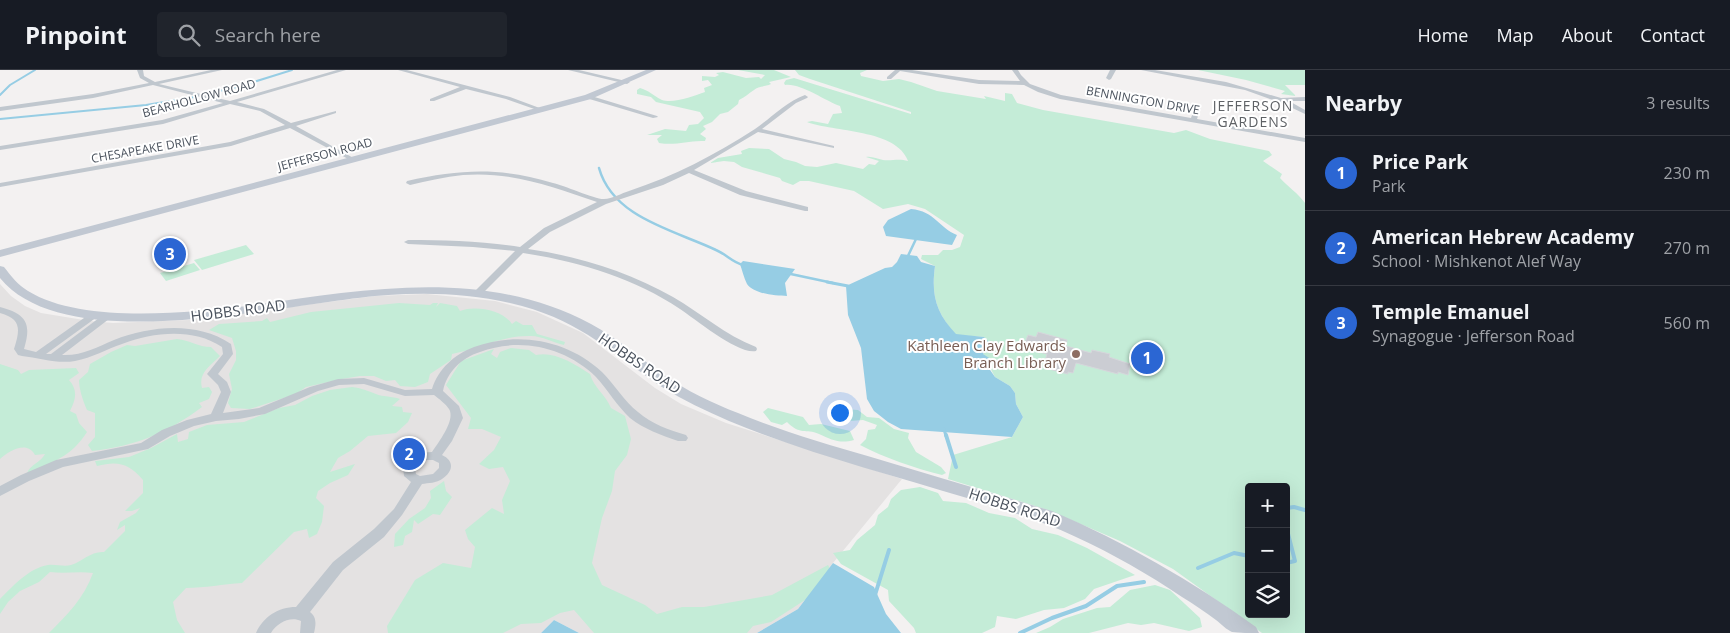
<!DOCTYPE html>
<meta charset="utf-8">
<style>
body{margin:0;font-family:"Open Sans",sans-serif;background:#20242c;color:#f1f3f6}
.controls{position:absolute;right:15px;bottom:15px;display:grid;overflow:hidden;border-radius:5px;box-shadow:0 5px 20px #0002}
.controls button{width:45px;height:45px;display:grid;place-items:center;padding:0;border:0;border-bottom:1px solid #363941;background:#171b24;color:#f1f3f6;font:25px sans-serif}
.you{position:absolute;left:839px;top:342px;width:18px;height:18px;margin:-12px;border:4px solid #fff;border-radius:50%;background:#1a73e8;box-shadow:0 0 0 8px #1a73e833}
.badge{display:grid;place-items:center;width:32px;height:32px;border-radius:50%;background:#2b66d3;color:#fff;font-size:16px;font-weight:700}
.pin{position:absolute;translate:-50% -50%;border:2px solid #fff;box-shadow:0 1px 5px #0006}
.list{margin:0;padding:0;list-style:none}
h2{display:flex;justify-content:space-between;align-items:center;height:65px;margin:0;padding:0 20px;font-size:21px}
h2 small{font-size:16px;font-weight:400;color:#9ea1a6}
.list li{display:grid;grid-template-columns:32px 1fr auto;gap:15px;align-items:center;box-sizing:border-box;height:75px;padding:0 20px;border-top:1px solid #363941}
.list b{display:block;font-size:19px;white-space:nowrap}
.list p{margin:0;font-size:16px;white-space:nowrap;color:#9ea1a6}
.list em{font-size:16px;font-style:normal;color:#9ea1a6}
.icon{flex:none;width:28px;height:28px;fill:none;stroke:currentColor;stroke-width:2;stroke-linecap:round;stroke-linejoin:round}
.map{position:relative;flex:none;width:1305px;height:563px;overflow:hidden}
header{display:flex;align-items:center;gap:30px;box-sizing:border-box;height:70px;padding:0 25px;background:#171b24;border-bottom:1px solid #363941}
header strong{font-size:24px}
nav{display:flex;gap:28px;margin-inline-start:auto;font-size:18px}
.search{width:350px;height:45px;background:#20242c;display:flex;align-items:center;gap:12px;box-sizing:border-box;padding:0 18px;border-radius:5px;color:#9ea1a6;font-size:19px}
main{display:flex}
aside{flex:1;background:#171b24}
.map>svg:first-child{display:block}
</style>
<header>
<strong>Pinpoint</strong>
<div class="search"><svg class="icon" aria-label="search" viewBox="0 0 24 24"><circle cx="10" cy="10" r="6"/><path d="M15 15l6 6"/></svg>Search here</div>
<nav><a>Home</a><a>Map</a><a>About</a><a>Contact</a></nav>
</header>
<main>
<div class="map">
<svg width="1305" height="563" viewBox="0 0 1305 563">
<rect width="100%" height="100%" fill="#f3f1f1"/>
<!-- education -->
<path fill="#e4e2e2" d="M0,214L11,226L25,236L41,243L90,251L113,253L189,250L375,226L427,224L495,231L537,242L583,263L655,318L681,334L726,353L902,409L833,493L798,539L757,563H579L554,550L541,563H0Z"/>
<!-- green -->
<path fill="#c4ecd7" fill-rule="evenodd" d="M738,0H774L791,7L769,12L771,14C765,17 758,16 754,20C748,24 745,27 739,30L738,34L728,42L720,44L712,52L703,56L706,59L700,64L706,68L705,71C688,70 677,76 659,73L657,69L662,65H647L665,59L686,61L689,55L698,54L704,48L700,42L656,32L651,27L637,24V20L640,18C648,20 654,26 662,30C673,34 694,26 705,22L704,18L712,15L708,10L702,11V6L715,7L719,5L716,3L723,2L746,8L759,7L761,9L765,5Z
M795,0H867L860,3L861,6L883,11L899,9L911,12L937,21L986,29L984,26L1005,31V23L1012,24L1017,33L1043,40L1174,63L1186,60L1210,69L1269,81L1272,85L1263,91L1282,104L1280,108C1288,117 1298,123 1305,133V563H1262L1173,499L1120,471L1048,440L948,409L953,385L1012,367L1023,347L1016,334L1015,323L1010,316L995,307L983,284L988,272L984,267L956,265C936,242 931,225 935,196L921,189L922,185H938L943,180H952L960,177L964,165L925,139L908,134L883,139L854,121L809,111H800L793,115L782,111L780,108L742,97L734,92L724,91L710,93L718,88L742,84L741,81L749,78L769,79L784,89L796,92L805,96L817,97L836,93L863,99L869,94L875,95L879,91L866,87C872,86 877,89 883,90C892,91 899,88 908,91C897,59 833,62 807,52L812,51L828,54L833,44L842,43L840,36C825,31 801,13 785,15L784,13L786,10L794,8L911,44V42L810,9L799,5ZM1249,417H1286V544H1249Z
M1198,0H1305V15H1285L1296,26L1281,24L1285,21L1246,10Z
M246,175L254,184L202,200L194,190Z
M194,193L200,200L166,211L160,203Z
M399,233L430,235L433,233H438L436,237L440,233L457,236L460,241C475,235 503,240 512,254L516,251L523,255H532L537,264L565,272L564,275C554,273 542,266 531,266C503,265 479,279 452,284L451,290L430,304L428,312L415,317L400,316L395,310L386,311L374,306H360L342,309L306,317L296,324L250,339L231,338L228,333L232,319L229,304L236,290V281L232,268L209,260L219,254L262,251L267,248L270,252L311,242Z
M177,269C190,270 198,277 211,277L220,286C210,296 198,303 202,318L209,317L212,322L209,329L199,333L202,337C167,363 136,376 92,381L88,375L95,367V343L87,340C83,331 79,319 79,310L88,302L90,294L111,282L127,275L135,276Z
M511,278L529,280L536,285C554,281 575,294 590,304C594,318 606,325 611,338L625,346L631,369L627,385L615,401L612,421L602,448L592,493L602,515L645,535L657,544L682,537H704L772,525L828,495L836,510L771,552L753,556L747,563H594L574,540L560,543L541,553L521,554L503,563H388L387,556L415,510L443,493L471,498L475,477L468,469L465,460L492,438L504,444L502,430L510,411L503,397L489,399L479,394L494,380L501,367L482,359H468L471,348L446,315L461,291L494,279L491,284L497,288L500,282Z
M0,294L18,300L21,304L29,300L76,298L79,303L69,310C78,320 76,329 70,341L76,344L79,353L87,362C72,386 52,393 27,403C30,395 41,392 45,384L35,385C27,370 9,381 0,389Z
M352,317C361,318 368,321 376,324C383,327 392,326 400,329L392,336L402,337L403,342L412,343L408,352L396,363L368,366L350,381L338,388L330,402L355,394L348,405L330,413L318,421L316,428L324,436L322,452L317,464L309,468L307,459L294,462L242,513C223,514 205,518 186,518L173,532L177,550L185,563H49C67,545 84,528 93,503C78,501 65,504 50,502L39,512L20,521L8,532L0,544V529C13,516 29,498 48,495C56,494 64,497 71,495C83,491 91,481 104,482L125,461V455L117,460L120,452L136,443L140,438L132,441H125L143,423V410C128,393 118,391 97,396L95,391L129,387L151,378L177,364L178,372L188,369L189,362L207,355L244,352L279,338L295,335L312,326L330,320Z
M768,338L803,347L809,355L821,354L850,361L854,370C840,374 832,370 819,364C805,358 801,366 787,352L782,355L771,352L763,342Z
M831,338L858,340L867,347L879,348L894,359L909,363L908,368L916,382L941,397L946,403L942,405C914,398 885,388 860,375L866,369L868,360L875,359L877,355L863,350L850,351L832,346Z
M444,411L446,421L452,427L440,445L433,444L418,454L414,450L412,462L405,466L403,475L394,477L395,464L409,449L425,438L431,428L430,421Z
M920,417L938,423L943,431L966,433L989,443L1015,448L1032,459L1058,465L1087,478L1135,505L1094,519L1085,529L1064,538L1044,540L1016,549L997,546L995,557L982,563H916L914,558L889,531L888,520L841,494L833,483L850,480L857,470L875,455L878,445L888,437L891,429L901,420Z
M1155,515L1170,520L1200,548L1202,557L1189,561L1154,553L1141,555L1128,553L1089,563H1036L1050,557L1063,549L1097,538L1110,537L1130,520Z"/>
<!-- water -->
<path fill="#96cde4" d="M911,139C935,141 939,158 957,165L952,175L886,166L883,157L888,150Z
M901,184L917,186L921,192L935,196C931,225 936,243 956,264L984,267L989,272L983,284L994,291L988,297L995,307L1010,316L1015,323L1016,334L1023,347L1012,367L901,359L888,352L874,341L867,329L861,278L848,245L846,216L885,198L892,197L897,192Z
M743,191L795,199L785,213L787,226C776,226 754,224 747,214C744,208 742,200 740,194Z
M833,493L874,517L886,544L901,563H757L798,539Z
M554,550L579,563H541Z"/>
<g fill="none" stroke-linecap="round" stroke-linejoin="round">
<!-- stream-far3 -->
<path stroke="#96cde4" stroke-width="2" d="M206,24L241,16L292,0
M0,25L10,15L35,0
M0,49L146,35L195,27"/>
<!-- stream-far2 -->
<path stroke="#96cde4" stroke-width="2.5" d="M599,98C613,148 674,160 716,180C726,184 732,192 743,195
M907,188L916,169
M786,203L833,213"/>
<!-- stream-far1 -->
<path stroke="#96cde4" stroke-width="3" d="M827,212L848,216
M944,359L946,366"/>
<!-- stream -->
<path stroke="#96cde4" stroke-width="4" d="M946,365L956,397
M1286,440L1287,438L1294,437L1305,440
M1286,456L1295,491L1286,493
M1198,498L1234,483L1249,486
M875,525L889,480
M1020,563L1052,548L1086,536L1117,516L1144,512"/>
</g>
<!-- building -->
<path fill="#cbcdd3" stroke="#d6d7dc" d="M1038,262L1067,270L1066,276L1091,283L1092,280L1110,284L1109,287L1130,294L1128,305L1118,302V304L1076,293L1073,303L1068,302V304L1049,299L1050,296L1044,294L1047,284L1023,278L1028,265L1036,267Z"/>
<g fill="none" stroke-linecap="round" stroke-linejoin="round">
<!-- street -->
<path fill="#c0c7ce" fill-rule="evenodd" d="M137,0H143L144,6L155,12L211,0H222L159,14L230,31L337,0H346L237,32L264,39L291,53L336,41V43L296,56L357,90L352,91L290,58L231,76L0,117V113L230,72L285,55L260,41L230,34L163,54L0,80V76L162,50L223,33L153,15L93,28L0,41V37L93,24L149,13L140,8Z
M398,0H407L510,27L545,40L540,41L506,29L466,19L434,31H430V29L460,17Z
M568,0H579L630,12L627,14Z
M895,0H912L979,10L1020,11L1012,0H1018L1021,5L1030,14L1061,25L1191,48L1195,37L1198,35L1201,37L1197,49L1305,68V72L1060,29L1038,22L1024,15L979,14L900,1L891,9H887V7Z
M1110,0H1116L1111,9L1109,10L1106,8Z
M1141,0H1155L1226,12L1281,28L1305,27V31H1289L1305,40V44L1284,34L1245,20Z
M588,25L657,46L658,47L653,48L586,28L585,27Z
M805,25L808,27L807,28L796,33L762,59L834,76V78L758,62L694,100L746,121L808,137V141H805L740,125L689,103L663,115L606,134L550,162L528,179C578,186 629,202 673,227C701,243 725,265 756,277L757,279L756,281C739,285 695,249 680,239C634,208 577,191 523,183L480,226H474L472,224L515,181L473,177L408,174L404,172L408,170C445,170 483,171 520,177L544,158L597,132C553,117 510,101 463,105C445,107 427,111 410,115L406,113L407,111C461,99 500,97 553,113C563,115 597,130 604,129C612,129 622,123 629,121C674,106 715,85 755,59C771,48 786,32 805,25Z
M0,237C26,244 32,253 24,279L36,282L91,243H97L99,245L97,247L46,284H51L103,245L106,244L111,247L109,249L62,285C82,286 97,277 114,270C151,256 196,251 231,274L233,284L218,304L227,312L231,322L223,343L259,338L310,317L338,309L364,308L405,320L432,319C438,299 455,284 474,277C518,261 568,270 602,302C615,315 624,331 638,342C652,354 669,360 686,365L688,368L686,371H678C661,365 644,359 630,348C617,336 608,320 596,307C565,277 520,267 480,282C461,288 447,302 443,321L459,336L463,348L452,371L442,385C455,391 453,402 442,409C437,413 428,413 422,414L402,445L384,467L343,500L310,542C317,547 316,555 314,563H300L301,551C290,546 277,553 271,563H256C263,547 278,537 296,537L333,492L374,459L394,439L411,412L404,406L403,398C410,387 419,382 432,382C438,373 456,350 449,339C446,334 439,329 434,325L405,326L364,314L339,315L318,321L265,344L239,349L216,351L194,356L170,366L148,379L63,397L29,411L0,426V416L21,405L56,390L141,373L162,360L187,350L211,344L221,322L218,315L207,304L223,284L222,277C193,258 154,262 122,274C107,279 92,288 75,291C58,294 39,288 22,286L18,285L14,279C20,260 22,249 0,243ZM427,390H433L439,393V398L433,404L420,406L416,404L415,399L419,394Z"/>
<!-- secondary -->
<path fill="#c1c8d2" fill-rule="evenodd" d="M646,0H656L591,29L0,187V180L585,25Z
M0,196L4,197C11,206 18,215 28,221C81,254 187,243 247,236C362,220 483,196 591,254C617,268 640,288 664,305C687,321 712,333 738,343C781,361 826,374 871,387C931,405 992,423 1052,441C1125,472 1192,511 1256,557L1259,563C1251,563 1239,563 1232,562C1227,560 1221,554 1216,550C1205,542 1194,534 1182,527C1148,504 1113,484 1076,467C1041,450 1004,440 967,428C888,404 806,383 729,351C706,341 683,330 662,317C612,283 583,253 522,236C478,224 433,222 388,225C292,231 68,291 0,208Z"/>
</g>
<!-- markers -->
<circle fill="#8d6e63" stroke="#fff" stroke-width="2" cx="1076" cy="284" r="5"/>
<g text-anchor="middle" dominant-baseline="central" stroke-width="4" stroke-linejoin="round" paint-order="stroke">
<!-- far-street labels -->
<g font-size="12" fill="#4a525d" stroke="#fff">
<text transform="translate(199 28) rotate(-15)">BEARHOLLOW ROAD</text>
<text transform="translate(1143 30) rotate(10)">BENNINGTON DRIVE</text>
<text transform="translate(145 79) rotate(-10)">CHESAPEAKE DRIVE</text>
<text transform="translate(325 84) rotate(-15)">JEFFERSON ROAD</text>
</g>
<!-- far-neighbourhood labels -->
<g font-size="14" letter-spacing="1" fill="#5e6165" stroke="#fff">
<text x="1253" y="35">JEFFERSON<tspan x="1253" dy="16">GARDENS</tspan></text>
</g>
<!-- street labels -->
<g font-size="15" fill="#4a525d" stroke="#fff">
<text transform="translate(238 240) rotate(-7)">HOBBS ROAD</text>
<text transform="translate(640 293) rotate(34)">HOBBS ROAD</text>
<text transform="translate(1015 437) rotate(18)">HOBBS ROAD</text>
</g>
<!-- education labels -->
<g font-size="15" fill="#785e54" stroke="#fff" text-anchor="end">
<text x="1066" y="275">Kathleen Clay Edwards<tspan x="1066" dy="17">Branch Library</tspan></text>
</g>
</g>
</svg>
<div class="controls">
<button>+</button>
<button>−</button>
<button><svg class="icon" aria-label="layers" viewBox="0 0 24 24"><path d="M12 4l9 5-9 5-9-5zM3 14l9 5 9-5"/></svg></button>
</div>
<div class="you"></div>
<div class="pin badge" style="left:1147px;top:288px">1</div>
<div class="pin badge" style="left:409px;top:384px">2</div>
<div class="pin badge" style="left:170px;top:184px">3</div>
</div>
<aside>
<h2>Nearby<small>3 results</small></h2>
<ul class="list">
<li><span class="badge">1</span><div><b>Price Park</b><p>Park</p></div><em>230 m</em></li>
<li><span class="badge">2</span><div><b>American Hebrew Academy</b><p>School · Mishkenot Alef Way</p></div><em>270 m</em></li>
<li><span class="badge">3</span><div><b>Temple Emanuel</b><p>Synagogue · Jefferson Road</p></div><em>560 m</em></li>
</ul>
</aside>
</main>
